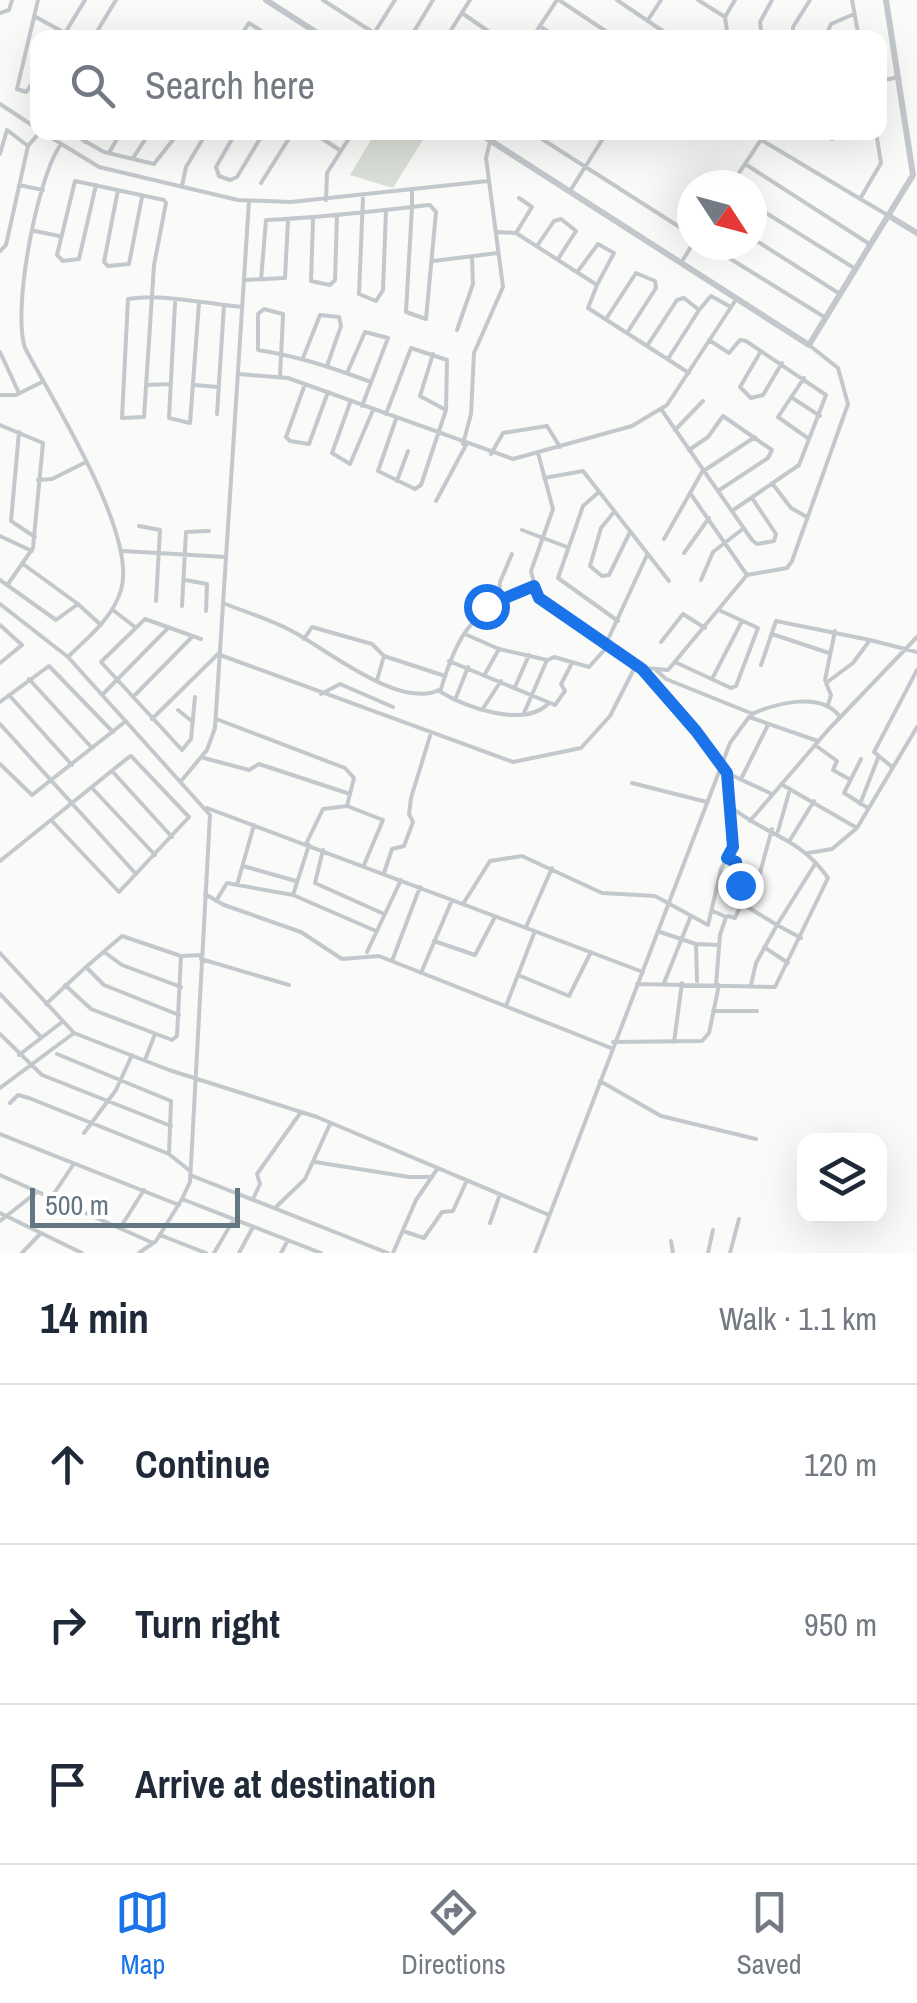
<!DOCTYPE html>
<meta charset="utf-8">
<style>
body{margin:0;font-family:"Archivo Narrow",sans-serif;background:#f6f6f7;color:#1f2937}
.controls{position:absolute;right:30px;bottom:30px;display:grid;overflow:hidden;border-radius:20px;box-shadow:0 10px 40px #0002}
.controls button{width:90px;height:90px;display:grid;place-items:center;padding:0;border:0;border-bottom:2px solid #e0e1e3;background:#fff;color:#1f2937;font:50px sans-serif}
.compass{position:absolute;left:677px;top:170px;width:90px;height:90px;border-radius:50%;background:#fff;box-shadow:0 10px 40px #0002;rotate:126deg}
.scale{position:absolute;left:30px;bottom:25px;width:210px;box-sizing:border-box;padding-left:10px;border:5px solid #657683;border-top:0;font-size:28px;line-height:35px;white-space:nowrap;color:#657683;-webkit-text-stroke:8px #fff;paint-order:stroke}
.stop{position:absolute;width:30px;height:30px;margin:-22px;border:8px solid #1a73e8;border-radius:50%;background:#fff}
.stop.end{background:#1a73e8;border-color:#fff;box-shadow:0 2px 10px #0008}
.list{margin:0;padding:0;list-style:none}
h2{display:flex;justify-content:space-between;align-items:center;height:130px;margin:0;padding:0 40px;font-size:42px}
h2 small{font-size:32px;font-weight:400;color:#747a83}
.list li{display:grid;grid-template-columns:65px 1fr auto;gap:30px;align-items:center;box-sizing:border-box;height:160px;padding:0 40px;border-top:2px solid #e0e1e3}
.list b{display:block;font-size:38px;white-space:nowrap}
.list em{font-size:32px;font-style:normal;color:#747a83}
.icon{flex:none;width:55px;height:55px;fill:none;stroke:currentColor;stroke-width:2;stroke-linecap:round;stroke-linejoin:round}
.map{position:relative;flex:none;width:917px;height:1253px;overflow:hidden}
.search{position:absolute;background:#fff;box-shadow:0 10px 40px #0002;left:30px;right:30px;top:30px;height:110px;display:flex;align-items:center;gap:25px;box-sizing:border-box;padding:0 35px;border-radius:20px;color:#747a83;font-size:38px}
.sheet{height:610px;background:#fff}
nav{display:flex;justify-content:space-around;align-items:center;box-sizing:border-box;height:140px;border-top:2px solid #e0e1e3;background:#fff;font-size:28px;color:#747a83}
nav a{display:grid;justify-items:center;gap:5px}
nav .on{color:#1a73e8}
.map>svg:first-child{display:block}
</style>
<div class="map">
<svg width="917" height="1253" viewBox="0 0 917 1253">
<rect width="100%" height="100%" fill="#fafaf8"/>
<!-- green -->
<path fill="#dadfd7" d="M375,133L425,136L393,188L350,175Z"/>
<g fill="none" stroke-linecap="round" stroke-linejoin="round">
<!-- minor -->
<path stroke="#c3c8cc" stroke-width="4" d="M323,0L374,33
M559,0L616,38
M617,0L673,38
M698,0L725,17
M852,0L859,38
M0,13L9,10L12,0
M462,13L498,38
M34,16L65,33
M648,20L661,0
M541,27L558,38
M62,38L85,0
M93,38L116,0
M239,38L249,23L272,38
M371,38L395,0
M410,38L433,0
M446,38L470,0
M532,38L557,0
M728,38L725,17L735,0
M762,38L760,22L772,0
M793,38V27L810,0
M825,38L831,24L854,14
M38,76L26,92L17,89L38,0
M880,81L899,77
M0,104L38,129
M42,132L99,167L238,200L291,202L488,181
M69,132L104,152L154,164L179,132
M236,132L216,167L219,176L230,180L237,177L264,132
M312,132L341,151
M531,132L692,235
M590,132L602,140
M748,132L889,216
M822,132L832,139L843,132
M85,142L91,132
M28,146L40,132
M59,147C37,181 12,309 25,348C53,401 138,535 121,590C112,619 89,636 68,657
M109,153L121,132
M0,154L7,130L28,146L6,245L0,251
M133,158L150,132
M745,164L871,245
M261,183L293,132
M19,185L43,190
M96,185L79,259L63,261L57,255L75,181L164,200L166,203L154,265L144,417L122,418L128,299C162,293 207,304 242,307
M731,185L766,132
M182,186L186,167L207,132
M118,190L104,262L108,266L129,264L142,197
M570,191L607,132
M363,197L359,294L376,301L383,290L386,210
M860,199L881,163L876,132
M326,200L327,173L353,132
M752,204L854,268
M313,220L311,281L330,285L335,280L337,215
M35,231L59,236
M498,232L516,233L597,285L588,308L689,373
M516,233L532,207L519,198
M752,238L840,294
M708,245L826,318
M537,246L554,221L561,219L576,231L558,259
M433,261L498,253
M681,263L692,245
M578,271L598,244L614,253L597,285
M244,280L285,278L288,221
M261,280L266,220C321,218 375,211 430,205L436,212L426,319L406,312L412,207V191
M175,303L169,418L190,423L199,303
M699,310L711,296L729,306
M606,319L636,273L655,281L656,288L627,333
M457,330L473,284L472,258
M709,340L729,353L740,340L746,341L826,395L799,465L732,511
M647,346L677,300L684,298L699,310L668,359
M761,351L740,387L751,398L763,395L782,363
M0,352L19,393
M433,354L420,396L446,410
M303,358L320,315L339,317L341,326L327,366
M347,373L365,332L388,338L362,406
M239,374L288,378L513,459L632,426L667,405L737,298
M280,376L283,316V314L264,309L258,314V350C298,356 333,368 371,382
M804,378L778,417L809,439
M305,384L286,437L290,441L309,444L328,392
M146,385L171,384
M195,385L218,387
M0,395H16L42,382
M791,397L820,416
M350,403L332,453L350,464L373,410
M661,409L752,540L757,544L774,541L776,534L752,498
M217,414L224,305
M386,414L411,348L447,360L446,410L421,485L415,489L378,471L396,419
M0,425L43,443L33,548L8,584
M675,430L703,401
M19,432L11,521L35,537
M463,444L471,414L474,353L503,287L486,158L490,142
M689,450L708,437L723,416L772,450L768,458L718,491
M538,453L553,509L531,571L537,594L635,667L668,670L747,575L787,568L792,561L848,404L838,368L809,345
M491,454L503,433L547,426L560,447
M544,478L583,471L669,581
M38,480L52,479L84,463
M397,481L408,451
M772,483L791,508L807,517
M599,492L583,506L558,578L618,621
M690,493L747,575
M436,501L466,445
M614,512L601,528L590,566L602,576L609,575L629,534
M139,526L160,530L156,601
M522,530L567,547
M0,536L32,551
M664,539L702,472L755,437
M123,551L226,557
M684,553L709,518
M23,564L78,604
M0,580L56,620L78,604L101,625
M185,580L207,584L206,611
M701,580L713,552L744,528
M499,597L500,582L512,554
M223,603C245,612 269,619 290,630C324,647 401,712 441,689C459,630 474,609 531,587
M0,604L68,657L210,815L190,1182L182,1199
M182,606L186,532L209,531
M113,610L135,627
M0,625L22,645L0,663
M772,634L829,653
M467,635L499,649L547,660L524,713
M304,639L312,627L372,644L384,656L377,680
M661,642L683,614L705,628
M605,646L647,555
M220,655L513,762L581,748L610,716L635,667
M384,656L445,676
M548,660L554,657L589,667L607,647
M449,661L555,705L565,691L561,684L572,663
M677,663L731,688L736,686L758,628L721,611
M761,665L776,621L870,640
M656,670L666,679L753,714
M485,674L499,649
M29,679L92,748
M712,679L742,621
M825,680L835,631
M515,687L529,655
M439,691C465,707 524,729 549,703
M103,694L169,627
M321,694L340,684L393,707
M9,695L72,765
M133,697L193,636
M195,697L191,739L182,750L101,662L145,619L201,639
M455,700L468,667
M0,702L49,666L113,732
M828,705L831,695L826,683L853,663L870,640L917,652
M178,710L193,722
M482,710L501,681
M752,714C777,703 822,691 840,717
M152,719L220,652
M216,719L345,768L354,778L347,806L323,809L306,844
M0,724L136,874
M815,745L837,761L833,770L849,779
M204,758L249,770L259,764L350,794
M861,759L844,793L868,808
M0,764L32,795L126,721
M892,767L874,752L917,670
M112,771L172,837
M727,773L772,794
M742,777L768,725
M182,780L207,750L215,728L249,201
M632,783L707,802
M781,784L857,828
M93,789L155,855
M860,804L878,758
M347,806L383,820L364,865
M207,808L643,972
M750,821L828,730L917,637
M778,831L790,789
M790,840L814,801
M309,845L293,895L376,931
M323,850L315,883L384,914
M808,853L832,849L857,828L917,727
M727,858L736,862L734,875L742,903L735,918L728,916
M0,861L129,757L131,756L189,817L119,892L51,820
M243,866L296,881
M384,873L392,849L404,846L413,822L409,814L411,798L430,736
M237,885L254,825
M205,894L224,905L301,932L342,959L379,956L611,1048
M216,901L227,883L293,895
M742,903L746,906L752,902L772,829
M463,904L490,861L522,856L602,893L655,896L708,925L721,869L733,847L729,828L733,809
M746,906L777,925L815,864
M713,911L726,917L720,935L716,985
M526,927L552,868
M660,932L696,944L697,981
M434,941L475,955L495,917
M696,944L719,945
M764,947L788,963
M104,952L122,965L181,987
M367,952L401,880
M0,953L74,1033L169,1070L317,1117L549,1215
M201,959L289,985
M392,961L420,887
M86,967L122,936L181,956
M421,973L452,900
M518,975L569,996L591,952
M664,983L690,918
M637,984L775,987L828,878C799,836 764,835 730,806L727,773L643,670
M65,985L91,1009L172,1040L177,1036L181,956L201,955
M751,985L756,963L777,925L801,938
M0,994L41,1037
M46,1004L86,967L104,985L179,1015
M506,1006L535,931
M713,1011H757
M0,1034L42,1075L171,1126
M613,1042L702,1041L709,1033L719,985
M674,1042L682,983
M57,1054L171,1101L169,1154
M19,1055L62,1022
M145,1060L155,1034
M600,1081L661,1116L756,1139
M0,1088L74,1033
M10,1103L18,1095L29,1098L169,1154L190,1171
M84,1133L116,1090L132,1055
M0,1134L179,1205
M315,1162L409,1177H430
M0,1175L153,1243
M190,1175L388,1253
M51,1198L73,1165
M253,1199L260,1184L257,1174L301,1112
M277,1206L305,1179L330,1124
M0,1213L82,1253
M0,1221L37,1192
M490,1223L500,1194
M120,1228L144,1190
M403,1231L424,1238L442,1212L453,1211L467,1180
M160,1235L206,1253
M671,1241L673,1253
M22,1253L40,1234
M139,1253L156,1241L182,1199L321,1253
M214,1253L234,1219
M239,1253L253,1227
M281,1253L288,1240
M393,1253L416,1200L438,1168
M535,1253L730,743L749,717L818,741
M708,1253L713,1230
M730,1253L739,1219"/>
<!-- tertiary -->
<path stroke="#c3c8cc" stroke-width="6" d="M266,0L325,38
M477,132L809,345L913,175L886,0
M889,216L917,233"/>
</g>
<g fill="none" stroke-linecap="round" stroke-linejoin="round">
<!-- route -->
<path stroke="#1a73e8" stroke-width="12" d="M486,606L534,586L539,598L642,669L696,731L727,773L733,847L727,858L736,862L734,874L740,885"/>
</g>
</svg>
<div class="controls">
<button><svg class="icon" aria-label="layers" viewBox="0 0 24 24"><path d="M12 4l9 5-9 5-9-5zM3 14l9 5 9-5"/></svg></button>
</div>
<svg class="compass" viewBox="-18 -18 36 36"><path d="M0-13l5 13h-10z" fill="#e53935"/><path d="M0 13l5-13h-10z" fill="#747a83"/></svg>
<div class="scale">500 m</div>
<div class="stop" style="left:486px;top:606px"></div>
<div class="stop end" style="left:740px;top:885px"></div>
<div class="search"><svg class="icon" aria-label="search" viewBox="0 0 24 24"><circle cx="10" cy="10" r="6"/><path d="M15 15l6 6"/></svg>Search here</div>
</div>
<section class="sheet">
<h2>14 min<small>Walk · 1.1 km</small></h2>
<ul class="list">
<li><svg class="icon" aria-label="ahead" viewBox="0 0 24 24"><path d="M12 20V5M6 11l6-6 6 6"/></svg><div><b>Continue</b></div><em>120 m</em></li>
<li><svg class="icon" aria-label="right" viewBox="0 0 24 24"><path d="M7 20v-9h11M14 6l5 5-5 5"/></svg><div><b>Turn right</b></div><em>950 m</em></li>
<li><svg class="icon" aria-label="arrive" viewBox="0 0 24 24"><path d="M6 21V4h12l-3 4 3 4H6"/></svg><div><b>Arrive at destination</b></div></li>
</ul>
</section>
<nav>
<a class="on"><svg class="icon" aria-label="map" viewBox="0 0 24 24"><path d="M3 6l6-2 6 2 6-2v14l-6 2-6-2-6 2zM9 4v14M15 6v14"/></svg>Map</a>
<a><svg class="icon" aria-label="directions" viewBox="0 0 24 24"><path d="M12 3l9 9-9 9-9-9zM9 14v-3h6M13 9l2 2-2 2"/></svg>Directions</a>
<a><svg class="icon" aria-label="saved" viewBox="0 0 24 24"><path d="M7 4h10v16l-5-4-5 4z"/></svg>Saved</a>
</nav>
